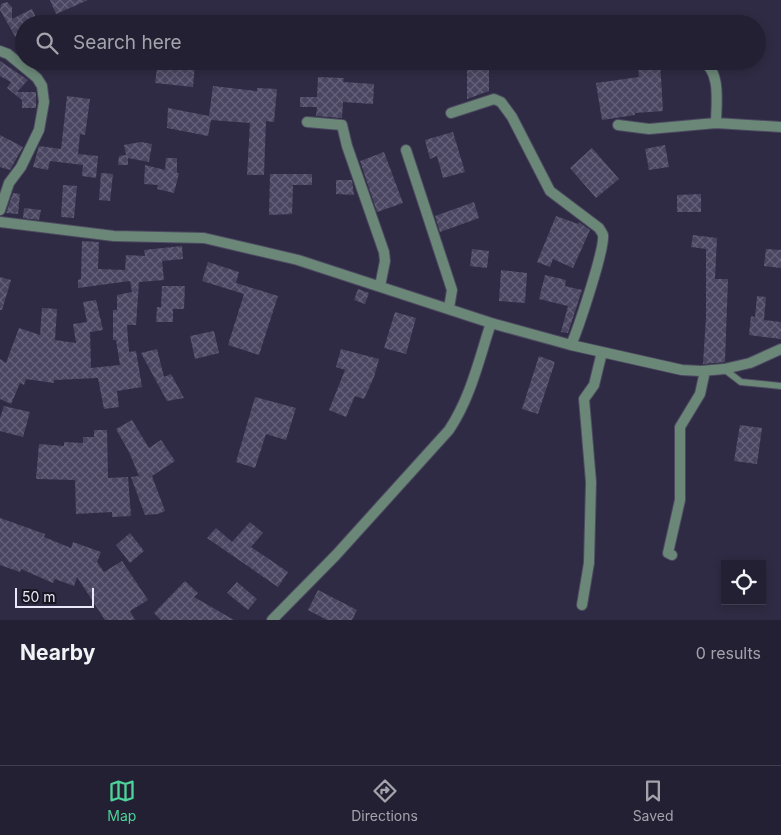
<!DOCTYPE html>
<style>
body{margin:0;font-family:Inter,sans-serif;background:#2f2d3f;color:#f1f3f6}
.controls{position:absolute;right:15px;bottom:15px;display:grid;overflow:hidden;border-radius:0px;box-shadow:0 2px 8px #0003}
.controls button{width:45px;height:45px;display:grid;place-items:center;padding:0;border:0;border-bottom:1px solid #403e4e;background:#232033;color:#f1f3f6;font:25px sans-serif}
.scale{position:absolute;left:15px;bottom:12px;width:79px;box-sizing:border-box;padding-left:5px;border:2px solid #e9e7f8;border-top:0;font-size:14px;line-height:18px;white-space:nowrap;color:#e9e7f8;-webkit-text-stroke:4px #171621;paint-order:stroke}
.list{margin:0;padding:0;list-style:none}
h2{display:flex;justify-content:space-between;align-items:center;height:65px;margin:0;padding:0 20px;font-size:21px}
h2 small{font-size:16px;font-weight:400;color:#a3a3ac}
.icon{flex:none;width:28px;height:28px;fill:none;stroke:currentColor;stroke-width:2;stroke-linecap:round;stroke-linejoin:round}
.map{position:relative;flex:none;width:781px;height:620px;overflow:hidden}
.search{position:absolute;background:#232033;box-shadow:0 2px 8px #0003;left:15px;right:15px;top:15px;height:55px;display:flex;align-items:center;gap:12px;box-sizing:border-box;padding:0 18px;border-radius:28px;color:#a3a3ac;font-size:19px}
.sheet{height:145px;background:#232033}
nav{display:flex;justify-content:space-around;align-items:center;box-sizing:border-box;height:70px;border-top:1px solid #403e4e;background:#232033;font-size:14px;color:#a3a3ac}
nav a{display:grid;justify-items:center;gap:2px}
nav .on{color:#4dd39a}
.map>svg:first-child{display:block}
</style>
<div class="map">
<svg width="781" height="620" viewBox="0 0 781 620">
<defs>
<pattern id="building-cross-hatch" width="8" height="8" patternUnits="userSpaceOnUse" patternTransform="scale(1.25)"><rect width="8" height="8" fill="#4a4661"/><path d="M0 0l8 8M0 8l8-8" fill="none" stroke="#646178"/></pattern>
</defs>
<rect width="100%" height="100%" fill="#2f2b44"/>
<!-- building -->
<path fill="url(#building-cross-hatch)" d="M50,0H88L56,14Z
M7,2L12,7V19L32,9L39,24H24V52L0,10L1,4Z
M0,61L28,80L17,92H36V108H22V100L7,88L11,82L0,76Z
M158,61L195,63L193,87L155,83Z
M467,61H489V91L467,99Z
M638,61H660L663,111L635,113V115L602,120L596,83L639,77Z
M318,77L344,78L343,82L374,84L373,104L343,102L342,118L316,116L317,107H300V97H317Z
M213,86L257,91V88L277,89L274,122L266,121L264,175H247L250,123L211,120L208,136L167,128L168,108L209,116Z
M67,96L90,99L85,135L80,134L78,154L98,156L96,178L82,176L83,165L50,161L48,170L33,167L39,146L61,149Z
M453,132L465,172L443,178L437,156L430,159L425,140Z
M0,135L23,147L10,170L0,167Z
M141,142L152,144L149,162L128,158V165H118L119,156L126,155L124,145Z
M665,145L669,167L649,170L645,149Z
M592,148L619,179L596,198L570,168Z
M384,152L403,203L377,212L360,161Z
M166,158H177V173H179L174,193L157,189L158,185L144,184L145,165L165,170Z
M101,173L113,174L110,201L99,200Z
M270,174H312V185H293L292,214L269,215Z
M336,180H352L354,195L336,194Z
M63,185L77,186L74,218L61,217Z
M13,193L20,194L18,214L6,213Z
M701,194V212H677V195Z
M474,202L479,218L440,232L435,216Z
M24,208L41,210L39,220L23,218Z
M556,216L578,224L579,222L590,230L573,268L553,259L550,267L537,262Z
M693,235L717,238L715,279H728L725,362L703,364L706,317V249L691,247Z
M82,241L99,242L98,269L125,270L126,255L145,256L144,250L182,246L183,259L162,261L164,280L139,282L136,325H127L129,352L136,351L142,387L117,391L119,407L104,409L98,378L54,380V383L26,379L24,385L20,383L11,404L0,399V359L6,363L19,328L40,335L42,308L57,309L55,340L76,343L73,324L87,322L83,302L96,300L103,330L90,332L91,368L120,365L116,340H113V310H117V295L132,292L130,281L78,288V280L81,279Z
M472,249L489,251L487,268L470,266Z
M766,249L781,250V268L764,266Z
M208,262L239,272L236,283L278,296L259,355L228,345L244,294L202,281Z
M501,270L527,273L525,303L499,301Z
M545,275L566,280L565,286L582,290L568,333L561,332L568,306L539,299Z
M0,277L11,280L2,310H0Z
M162,286H185L184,309H173V322H156L157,307H161Z
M358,289L369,293L365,304L354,300Z
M757,296L766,297L764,320L781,322V339L749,335L751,316L755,317Z
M395,312L416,318L406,354L384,348Z
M214,331L219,353L195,359L190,336Z
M157,349L164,377L171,374L184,398L167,401L141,353Z
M341,349L379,359L374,377L364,399L355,396L346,417L329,410L345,370L336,367Z
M539,356L555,362L538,414L522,409Z
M255,397L296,408L286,440L266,434L255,468L236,462Z
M4,406L30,412L23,437L0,431V418Z
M132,420L149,448L161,440L175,461L152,476L165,511L158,514L145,515L131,477L139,476L129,452L116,429Z
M740,425L762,428L757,464L734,461Z
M94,430H107L108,478L128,477L131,516L112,517V512L76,514L75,480L36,479L39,444L64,446V442L83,443V437H94Z
M0,518L45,534L44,537L71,548L73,542L101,552L97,562L104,572L122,561L148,600L130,611L135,620H105L77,577L74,586L55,579L53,583L21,569L20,572L0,565Z
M250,522L263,533L251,547L288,572L278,587L207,538L216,528L232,542Z
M130,533L144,551L130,563L116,545Z
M185,581L198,593L194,597L234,620H161L154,613Z
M237,582L257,599L248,610L227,593Z
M318,590L357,610L352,620H327L308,610Z"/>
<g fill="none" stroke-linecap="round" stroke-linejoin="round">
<defs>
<path id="lane" d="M724,369L741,382L781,386"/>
<path id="street" d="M0,51L8,54L37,78L42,86L44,102L39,130L21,167L9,183L0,210
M701,61C722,69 716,106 716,123
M451,113L494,99L501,102L512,117L550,191L599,228C600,230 602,232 603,235C605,249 578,329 571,345
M307,122L342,125L347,146L384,252L385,261L380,286
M618,125L649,129L716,123L781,127
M406,150L452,290L449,308
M0,222L114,236L204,238L298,260L491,323L571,345L682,370L701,371L724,369L750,363L781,349
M672,555L668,553L680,500V427L700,394L705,371
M582,605L589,563L591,482L584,399L594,385L602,352
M272,620L336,555L449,430C471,397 479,359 491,323"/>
</defs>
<!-- lane casing -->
<use href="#lane" stroke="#4d4961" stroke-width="8"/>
<!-- street casing -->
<use href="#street" stroke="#4d4961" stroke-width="12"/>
<!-- lane -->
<use href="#lane" stroke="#6a8777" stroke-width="6"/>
<!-- street -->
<use href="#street" stroke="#6a8777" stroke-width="10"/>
</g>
</svg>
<div class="controls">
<button><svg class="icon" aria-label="locate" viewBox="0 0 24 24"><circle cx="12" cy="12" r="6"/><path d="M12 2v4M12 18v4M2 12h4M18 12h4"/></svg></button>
</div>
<div class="scale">50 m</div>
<div class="search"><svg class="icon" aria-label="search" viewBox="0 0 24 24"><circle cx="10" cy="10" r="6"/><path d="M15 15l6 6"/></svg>Search here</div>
</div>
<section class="sheet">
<h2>Nearby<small>0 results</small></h2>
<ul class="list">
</ul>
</section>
<nav>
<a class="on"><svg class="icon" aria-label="map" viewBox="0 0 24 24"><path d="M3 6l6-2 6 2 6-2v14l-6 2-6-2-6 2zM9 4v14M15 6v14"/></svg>Map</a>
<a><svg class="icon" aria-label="directions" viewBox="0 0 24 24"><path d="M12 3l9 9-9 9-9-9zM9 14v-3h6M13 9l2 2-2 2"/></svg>Directions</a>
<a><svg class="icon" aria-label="saved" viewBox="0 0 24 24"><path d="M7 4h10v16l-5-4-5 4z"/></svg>Saved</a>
</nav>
